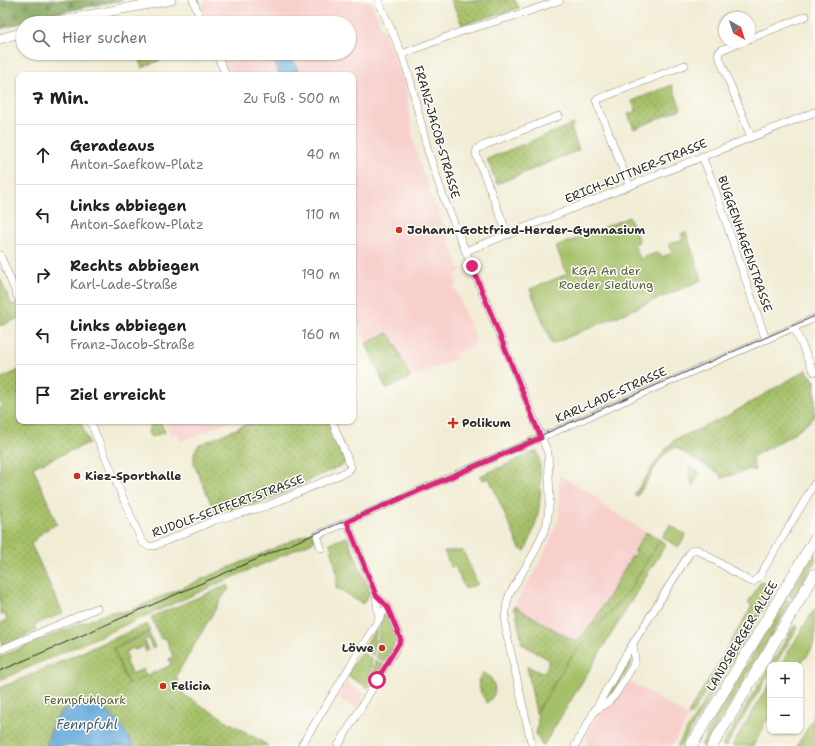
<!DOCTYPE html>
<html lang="de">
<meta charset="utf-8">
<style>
body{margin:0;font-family:"Shantell Sans",sans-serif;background:#f6f6f6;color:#202124}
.controls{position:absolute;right:12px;bottom:12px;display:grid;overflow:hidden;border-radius:8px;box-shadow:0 1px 3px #0004}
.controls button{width:36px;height:36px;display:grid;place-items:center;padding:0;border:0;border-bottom:1px solid #e0e0e0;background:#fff;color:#202124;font:20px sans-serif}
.compass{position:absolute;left:719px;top:12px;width:36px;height:36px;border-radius:50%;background:#fff;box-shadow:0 1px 3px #0004;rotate:141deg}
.stop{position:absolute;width:12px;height:12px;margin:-9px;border:3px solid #db2777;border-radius:50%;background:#fff}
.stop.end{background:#db2777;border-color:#fff;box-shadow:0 1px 4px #0008}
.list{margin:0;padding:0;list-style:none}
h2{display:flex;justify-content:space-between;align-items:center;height:52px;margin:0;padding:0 16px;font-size:17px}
h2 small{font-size:13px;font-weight:400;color:#757577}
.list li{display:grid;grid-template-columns:26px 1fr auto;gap:12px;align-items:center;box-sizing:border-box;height:60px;padding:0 16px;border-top:1px solid #e0e0e0}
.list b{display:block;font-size:15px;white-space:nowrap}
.list p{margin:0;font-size:13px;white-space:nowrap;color:#757577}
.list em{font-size:13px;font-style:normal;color:#757577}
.icon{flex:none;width:22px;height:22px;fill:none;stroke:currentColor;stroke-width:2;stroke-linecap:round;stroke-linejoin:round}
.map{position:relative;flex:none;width:815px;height:746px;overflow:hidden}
.search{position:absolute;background:#fff;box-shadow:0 1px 3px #0004;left:16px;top:16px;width:340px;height:44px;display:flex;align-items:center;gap:10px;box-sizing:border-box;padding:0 14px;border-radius:22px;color:#757577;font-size:15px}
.panel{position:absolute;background:#fff;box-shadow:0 1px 3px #0004;left:16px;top:72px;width:340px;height:352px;border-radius:8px}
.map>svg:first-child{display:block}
</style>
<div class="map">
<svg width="815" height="746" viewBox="0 0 815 746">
<defs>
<pattern id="forest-firs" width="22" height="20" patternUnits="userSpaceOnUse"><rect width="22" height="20" fill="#84a65c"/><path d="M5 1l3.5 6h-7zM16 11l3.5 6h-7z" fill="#6c874c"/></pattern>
<pattern id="park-dots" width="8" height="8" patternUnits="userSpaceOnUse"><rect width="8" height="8" fill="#a5c067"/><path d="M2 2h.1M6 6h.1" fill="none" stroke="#879c55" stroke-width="1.8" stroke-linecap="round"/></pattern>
</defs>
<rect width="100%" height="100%" fill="#fdfcf7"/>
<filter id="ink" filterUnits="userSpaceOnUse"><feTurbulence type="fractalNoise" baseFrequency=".025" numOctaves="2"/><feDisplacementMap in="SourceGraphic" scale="8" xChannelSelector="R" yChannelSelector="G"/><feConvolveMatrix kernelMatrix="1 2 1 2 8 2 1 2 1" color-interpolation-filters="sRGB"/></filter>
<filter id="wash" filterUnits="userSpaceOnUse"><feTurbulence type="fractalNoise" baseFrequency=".012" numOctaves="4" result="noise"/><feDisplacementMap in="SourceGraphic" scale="16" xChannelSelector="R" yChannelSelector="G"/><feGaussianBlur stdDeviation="0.9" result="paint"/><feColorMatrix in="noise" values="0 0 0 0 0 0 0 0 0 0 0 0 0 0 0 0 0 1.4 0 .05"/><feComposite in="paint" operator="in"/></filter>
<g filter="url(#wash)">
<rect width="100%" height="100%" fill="#f1ecd4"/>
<!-- built -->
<path fill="#f7d0cc" d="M206,0H370L405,83L414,144L420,165L461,272L454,275L458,284L454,287L476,339L471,347L456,353L458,358L410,378L392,337H390L388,333L366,343L353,312V75H231L221,53H349V23H208L203,12L202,8Z
M164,421H231L181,442L177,432L170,435Z
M559,475L601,500L599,503L646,532L634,552L636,554L634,557L632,556L593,623L576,642L514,606L540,562L554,531L558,518L559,505Z
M627,680L690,717L672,746H586L588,742L587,735L586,734L599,713L613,701Z
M346,684L365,693L357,708L337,698Z"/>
<!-- green -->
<path fill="#a5c067" stroke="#687649" d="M629,217L639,242L634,244L640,259L658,252L662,257L672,253L669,244L683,239L681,234L686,232L702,280L552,344L530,289L567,274L556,247Z
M670,525L686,535L678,547L662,537Z
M312,532L315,541L0,680V657L26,646L24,642L38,636L40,640L110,612H126Z
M660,540L666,544L543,746L536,735L538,724L537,711L568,661L630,589Z
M444,551H463L478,584L465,589L455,566L451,567Z
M815,551V562L793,599L788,595Z
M761,581L769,586L691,716L688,714L752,606L748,603Z
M770,592L773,593L681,746H677Z
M786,599L791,602L705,746H701L716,716Z
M387,608L398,637L384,662L376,657L381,619Z
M814,610H815V642L806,658L804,657L800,667V665H780Z
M795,625L798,627L775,665H770Z
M377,626L373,655L363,649Z
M149,633L155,647L152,648L148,638L144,640L148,650L146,652L144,646L135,650L133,648L125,652L128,659L125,661L132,674L143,669L158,696L58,663L109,640L114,649Z
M361,652L372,659L368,688L347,675Z
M629,655L632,658L631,664L611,697L602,703Z
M375,660L383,665L372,683Z
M770,666V673L726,746H722Z
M770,682V717L768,720H766L763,726L764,727L753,746H732Z
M815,709V746H797L814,717L812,714Z"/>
<!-- forest -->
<path fill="url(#forest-firs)" stroke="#586844" d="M0,0H122L56,13L0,29Z"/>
<!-- park -->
<path fill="url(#park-dots)" stroke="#687649" d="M451,0H515L519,8L462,25Z
M154,53H163L165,58L142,68L139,60Z
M253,53H279L275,63L256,58Z
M672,85L681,109L634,129L628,114L636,111L632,101Z
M573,124L574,125L571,128L579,150L497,184L487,159Z
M0,278L12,305L16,304L19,311V318L0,326Z
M388,333L390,337H392L410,378L386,389L366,343Z
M19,370V421H80L89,443L33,467L57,524L44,531L31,544L63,613L34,625L36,631L3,645L0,637V623L7,620L5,614L2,615L0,611V379Z
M806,370L815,381V417L790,436L752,457L755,471L751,469L722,478L721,475L675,447L662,457L637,497L634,495L659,457L674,440L729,415Z
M151,421H160L165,432L151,437L148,433Z
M254,421H328L346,463L270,499L230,511L228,507L215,512L194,464V453L199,445Z
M537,451C540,457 540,466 540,472C542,502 538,524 525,551L520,549L489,478L482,480L480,476Z
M690,467L700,473L693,485L689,476Z
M646,532L660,540L630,589L568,661L536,713L527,666L541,673C546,671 549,665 548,659L522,644L516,611L513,609L514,606L576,642L593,623L632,556L634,557L636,554L634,552Z
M347,537L370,592L363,604L336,588L337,573L330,543Z
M228,585L229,589L223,596L176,676L184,695L269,746H0V688L147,624L150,631L113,648L128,684L171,665L169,659L173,657L166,638L161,639L151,617Z
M483,673L489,676C497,687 497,694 487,703L481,693L478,681Z"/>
<!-- water -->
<path fill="#64a7d9" stroke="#486982" d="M279,53C281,53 283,52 285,53C293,55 297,68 299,75H279L275,63Z
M80,701C85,701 89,701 93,702C108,708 127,731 133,746H47C50,726 59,707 80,701Z"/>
</g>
<g filter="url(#ink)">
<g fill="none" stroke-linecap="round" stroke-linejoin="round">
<defs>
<path id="street" d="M193,0L202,23
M378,0L402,54L410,79L428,151L443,196L548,453L550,498L547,524L534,553L510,593L507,602L505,619L506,631L532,746
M749,39L806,16
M741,42L721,50L718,54L751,137
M216,53L226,75
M402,54L460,32L524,13L560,0
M702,156L711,178L766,340
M629,185L596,100L685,65
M508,235L476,154L477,149L485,145L559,116
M466,251L815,112
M0,255L19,300
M794,327L812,368L815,372
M90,421L142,542L148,546H154L215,520L267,506L348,471L351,467L332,421
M321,548L317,535L815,318
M376,595L379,618
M0,650L97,608
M594,711L605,705L615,695L633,666L635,658L633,645
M301,746L387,606
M338,746L401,640L387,606L376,595L347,522
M575,746L627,653L691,551L695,549L700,551L747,580L753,582L759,577L815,483"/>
<path id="secondary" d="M53,23L95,14L171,0
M0,39L23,32"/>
<path id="primary" d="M691,746L815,539
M712,746L815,574"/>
</defs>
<!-- street casing -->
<use href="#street" stroke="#8e8c80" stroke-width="8"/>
<!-- secondary casing -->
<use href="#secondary" stroke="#8e8c80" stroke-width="10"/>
<!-- primary casing -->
<use href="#primary" stroke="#8e8c80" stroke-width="12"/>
<!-- street -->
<use href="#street" stroke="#fff" stroke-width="7"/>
<!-- secondary -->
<use href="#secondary" stroke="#fff" stroke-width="9"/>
<!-- primary -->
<use href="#primary" stroke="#fff" stroke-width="11"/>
<!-- tram -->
<path stroke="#2b2b2b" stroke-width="1" d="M0,671L815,316"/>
</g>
</g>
<g fill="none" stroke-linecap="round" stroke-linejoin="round" filter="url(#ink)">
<!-- route -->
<path stroke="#db2777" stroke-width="5" d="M377,680L401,640L387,606L376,595L347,522L541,438L472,266"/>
</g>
<!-- markers -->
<g fill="#c8321e" stroke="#fdfcf7" stroke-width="1.5">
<circle cx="399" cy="230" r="4"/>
<path d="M451 417h4v4h4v4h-4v4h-4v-4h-4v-4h4z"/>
<circle cx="77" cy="476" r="4"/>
<circle cx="382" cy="648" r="4"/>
<circle cx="163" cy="686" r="4"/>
</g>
<g text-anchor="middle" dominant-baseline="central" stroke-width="3" stroke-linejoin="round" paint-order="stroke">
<!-- street labels -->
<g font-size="12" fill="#2b2b2b" stroke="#fdfcf7">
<text transform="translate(437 132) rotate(74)">FRANZ-JACOB-STRASSE</text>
<text transform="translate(636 171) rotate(-22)">ERICH-KUTTNER-STRASSE</text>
<text transform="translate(745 244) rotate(71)">BUGGENHAGENSTRASSE</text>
<text transform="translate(611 395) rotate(-24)">KARL-LADE-STRASSE</text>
<text transform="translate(228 506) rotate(-20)">RUDOLF-SEIFFERT-STRASSE</text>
<text transform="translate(742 636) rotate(-59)">LANDSBERGER ALLEE</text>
</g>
<!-- poi labels -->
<g font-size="12" font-weight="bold" fill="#2b2b2b" stroke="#fdfcf7" text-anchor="start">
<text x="407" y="230">Johann-Gottfried-Herder-Gymnasium</text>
<text x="462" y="423">Polikum</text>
<text x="85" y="476">Kiez-Sporthalle</text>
<text x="374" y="648" text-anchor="end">Löwe</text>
<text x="171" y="686">Felicia</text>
</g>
<!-- park labels -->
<g font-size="12" fill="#565f40" stroke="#fdfcf7">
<text x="606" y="271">KGA An der<tspan x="606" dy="14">Roeder Siedlung</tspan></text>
<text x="85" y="700">Fennpfuhlpark</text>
</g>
<!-- water labels -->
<g font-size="13" font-style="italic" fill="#425d71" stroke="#fdfcf7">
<text x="87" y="724">Fennpfuhl</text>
</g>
</g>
</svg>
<div class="controls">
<button>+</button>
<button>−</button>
</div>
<svg class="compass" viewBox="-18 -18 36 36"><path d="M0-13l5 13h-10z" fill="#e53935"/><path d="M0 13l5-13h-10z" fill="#757577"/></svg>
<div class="stop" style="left:377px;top:680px"></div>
<div class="stop end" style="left:472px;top:266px"></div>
<div class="search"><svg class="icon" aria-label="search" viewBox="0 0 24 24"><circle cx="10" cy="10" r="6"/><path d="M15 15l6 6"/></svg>Hier suchen</div>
<section class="panel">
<h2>7 Min.<small>Zu Fuß · 500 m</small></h2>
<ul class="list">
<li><svg class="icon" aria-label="ahead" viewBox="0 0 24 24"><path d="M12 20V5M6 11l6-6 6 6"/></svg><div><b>Geradeaus</b><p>Anton-Saefkow-Platz</p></div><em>40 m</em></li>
<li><svg class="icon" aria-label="left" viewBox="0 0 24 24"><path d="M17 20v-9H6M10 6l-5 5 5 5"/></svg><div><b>Links abbiegen</b><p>Anton-Saefkow-Platz</p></div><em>110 m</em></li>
<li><svg class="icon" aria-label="right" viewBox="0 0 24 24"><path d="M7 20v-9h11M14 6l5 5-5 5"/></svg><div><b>Rechts abbiegen</b><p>Karl-Lade-Straße</p></div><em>190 m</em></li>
<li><svg class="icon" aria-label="left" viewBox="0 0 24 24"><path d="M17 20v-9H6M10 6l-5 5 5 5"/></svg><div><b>Links abbiegen</b><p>Franz-Jacob-Straße</p></div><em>160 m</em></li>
<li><svg class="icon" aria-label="arrive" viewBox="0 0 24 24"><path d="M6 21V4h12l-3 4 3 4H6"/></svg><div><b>Ziel erreicht</b></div></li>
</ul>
</section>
</div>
